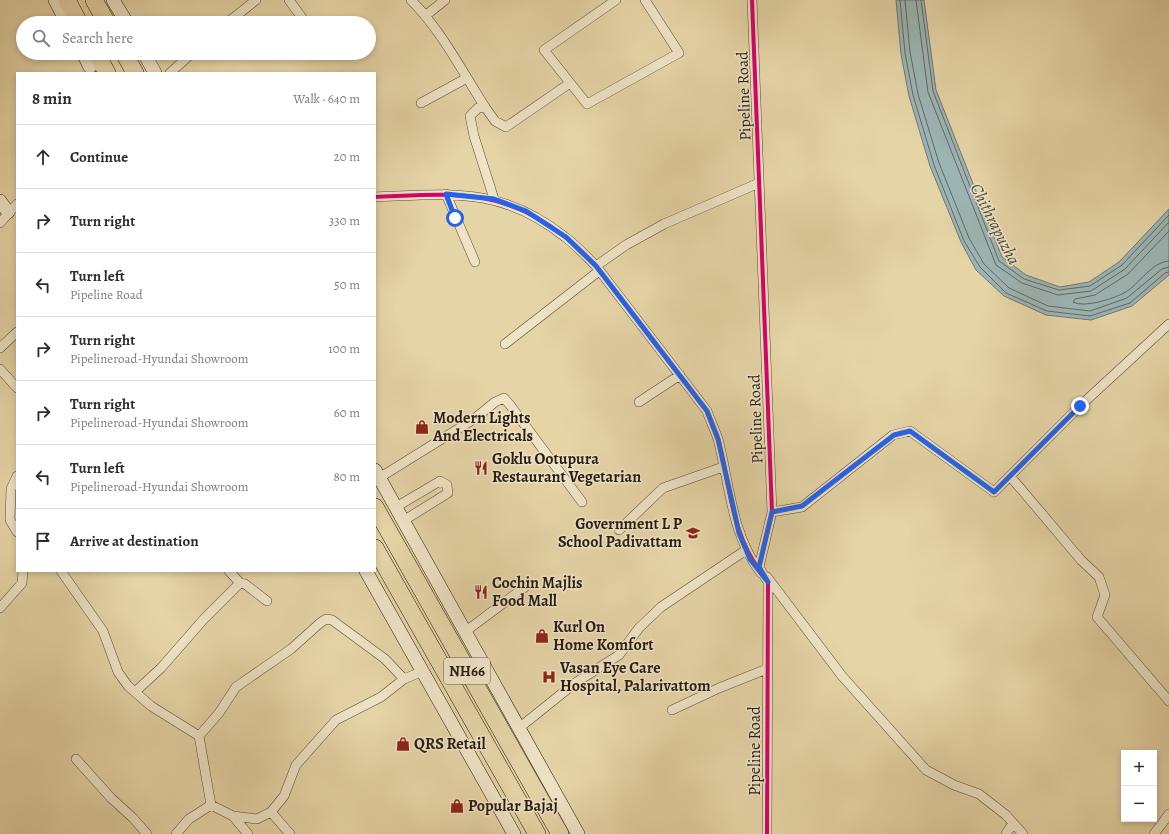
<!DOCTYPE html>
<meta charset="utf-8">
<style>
body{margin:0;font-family:Alegreya,serif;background:#f2f2f3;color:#2b2b33}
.controls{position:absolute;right:12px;bottom:12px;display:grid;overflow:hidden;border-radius:0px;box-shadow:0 2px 6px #0003}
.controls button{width:36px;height:36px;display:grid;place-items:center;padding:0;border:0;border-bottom:1px solid #e1e1e2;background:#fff;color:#2b2b33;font:20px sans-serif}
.stop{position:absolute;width:12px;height:12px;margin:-9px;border:3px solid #2563eb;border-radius:50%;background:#fff}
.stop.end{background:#2563eb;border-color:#fff;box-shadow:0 1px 4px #0008}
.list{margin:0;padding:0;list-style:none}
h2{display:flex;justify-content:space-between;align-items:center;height:52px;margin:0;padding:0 16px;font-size:17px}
h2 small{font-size:13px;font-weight:400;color:#7c7c81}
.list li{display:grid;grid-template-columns:26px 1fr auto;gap:12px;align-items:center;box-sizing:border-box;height:64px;padding:0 16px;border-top:1px solid #e1e1e2}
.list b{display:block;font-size:15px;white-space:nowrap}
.list p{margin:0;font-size:13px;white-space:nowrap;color:#7c7c81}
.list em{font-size:13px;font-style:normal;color:#7c7c81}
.icon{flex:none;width:22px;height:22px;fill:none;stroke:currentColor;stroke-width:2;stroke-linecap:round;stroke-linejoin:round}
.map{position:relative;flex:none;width:1169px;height:834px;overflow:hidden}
.search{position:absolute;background:#fff;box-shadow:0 2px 6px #0003;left:16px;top:16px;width:360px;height:44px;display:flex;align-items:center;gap:10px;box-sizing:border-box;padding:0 14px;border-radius:22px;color:#7c7c81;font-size:15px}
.panel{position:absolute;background:#fff;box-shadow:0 2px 6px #0003;left:16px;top:72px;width:360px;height:500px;border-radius:0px}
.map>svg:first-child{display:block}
</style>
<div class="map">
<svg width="1169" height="834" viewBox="0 0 1169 834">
<rect width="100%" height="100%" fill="#e5d4a6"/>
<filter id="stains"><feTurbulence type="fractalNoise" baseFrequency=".005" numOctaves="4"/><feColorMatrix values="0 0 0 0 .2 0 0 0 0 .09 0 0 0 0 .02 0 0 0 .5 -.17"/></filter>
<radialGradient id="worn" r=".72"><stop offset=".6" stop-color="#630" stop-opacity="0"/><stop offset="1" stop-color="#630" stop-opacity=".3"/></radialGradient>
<!-- water -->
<path fill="#9cb5b4" stroke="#6e7874" d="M896,0H924L936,90L1002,257L1026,275L1060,287L1089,282L1119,262L1169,209V275L1132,306L1091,320L1046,315L1004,296L976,270L961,242L930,166L909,96L901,54Z"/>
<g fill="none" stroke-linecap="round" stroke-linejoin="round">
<!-- shore -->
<path stroke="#626964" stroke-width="1" d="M900,0L905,53L913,95L934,165L964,241L980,267L1006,293L1047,311L1090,316L1130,303L1165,273L1169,272
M905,0L910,52L918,94L939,163L969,238L984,264L1009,288L1048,306L1090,311L1127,298L1162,269L1169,267
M916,0L928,92L996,265L1022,283L1058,295L1091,291L1125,269L1169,222
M921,0L933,91L999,261L1024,279L1059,290L1090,286L1122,265L1169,215
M1169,231L1128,274L1095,295L1075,299L1073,302C1085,308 1112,299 1124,293C1139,285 1151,262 1169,261"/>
<defs>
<path id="street" d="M289,0L305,22
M411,0C441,30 462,71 485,107L478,108L470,116L474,136L494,199
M616,0L544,50L587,104L679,53L645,0
M752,0L772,512L759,567L768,582L767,834
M425,16L445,0
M227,23L256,0
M170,73L192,53
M421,103L467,78
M485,107L495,121L506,127L570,83
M446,194L475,262
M375,197C451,194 501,186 565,237C576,245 586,256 596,266L707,411C710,420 715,430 718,439C730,485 731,534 761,573
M0,223L17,204
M596,266L626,245L664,224L759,183
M505,344L599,271
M0,348L17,332
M0,369L17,388
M639,402L680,375
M17,476L11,489L10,520L17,532
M1010,476L1081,560L1099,577L1105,595L1097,617L1169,701
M379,478L474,419L495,402L504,398L510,405L582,502
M396,507L440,481L447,485L448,493L403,521
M772,512L802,507L893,435L910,431L994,492L1080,406L1169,324
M619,530L663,488L723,467
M61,571L103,631L118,672L128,686L151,706L199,736L219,713L236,687L291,649L320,623L326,619L332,620L385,659L404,679
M767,577L842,676L926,770L954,785L979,794L1006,815L1023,834
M240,583L245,584L267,601
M0,608L22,583L23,571
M466,631L525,587
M136,691L161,668L203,620L240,583L229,571
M672,710L719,688L767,669
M519,728L575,683L619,655L639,628L661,607L746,550
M76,759L111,798L133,818L147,834
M211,805L233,816L257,819L271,812L284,796L296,765L336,720L381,697L404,679L423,671
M271,812L290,834
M233,816L248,834
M176,834L189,819L211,805L199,736
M1006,834L1013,823
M1154,834L1169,814"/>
<path id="secondary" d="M55,0L67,23
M113,0L127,23
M83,53L90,67
M144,53L155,73
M0,201L8,212
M375,470L578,834
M366,571L514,834"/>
<path id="highway" d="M67,0L79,23
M94,0L107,23
M96,53L107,73
M124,53L135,73
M375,507L560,834
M375,548L537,834"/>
</defs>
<!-- street casing -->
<use href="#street" stroke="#574b38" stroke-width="10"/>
<!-- secondary casing -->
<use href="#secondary" stroke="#281d13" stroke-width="14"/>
<!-- highway casing -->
<use href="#highway" stroke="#281d13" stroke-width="18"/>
<!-- street -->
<use href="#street" stroke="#eee3c5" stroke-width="9"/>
<!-- secondary -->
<use href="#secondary" stroke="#eee3c5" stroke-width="13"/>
<!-- highway -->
<use href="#highway" stroke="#e5d4a6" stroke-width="17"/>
<defs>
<path id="cycleway" d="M752,0L772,512L759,567L768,582L767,834
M375,197C451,194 501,186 565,237C576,245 586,256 596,266L707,411C710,420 715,430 718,439C730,484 731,534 761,572"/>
</defs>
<!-- cycleway casing -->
<use href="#cycleway" stroke="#eee3c5" stroke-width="6"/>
<!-- cycleway -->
<use href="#cycleway" stroke="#d6006c" stroke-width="4"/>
</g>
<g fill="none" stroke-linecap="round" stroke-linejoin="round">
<!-- route -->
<path stroke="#2563eb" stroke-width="5" d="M455,218L446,194L494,199L526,211L566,237L596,266L707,411L718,439L739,533L750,559L768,582L759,567L772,512L802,506L894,435L910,431L994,492L1080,406"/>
</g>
<!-- icons -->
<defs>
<symbol id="shop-bare" viewBox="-9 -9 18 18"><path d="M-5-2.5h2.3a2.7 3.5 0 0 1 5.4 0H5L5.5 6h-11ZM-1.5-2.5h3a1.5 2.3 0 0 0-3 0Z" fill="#8f2418" stroke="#eee3c5" stroke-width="2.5" paint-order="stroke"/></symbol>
<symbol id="restaurant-bare" viewBox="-9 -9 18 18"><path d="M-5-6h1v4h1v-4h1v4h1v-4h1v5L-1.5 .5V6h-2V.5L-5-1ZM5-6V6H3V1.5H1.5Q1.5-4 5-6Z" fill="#8f2418" stroke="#eee3c5" stroke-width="2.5" paint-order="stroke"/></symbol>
<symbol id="school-bare" viewBox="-9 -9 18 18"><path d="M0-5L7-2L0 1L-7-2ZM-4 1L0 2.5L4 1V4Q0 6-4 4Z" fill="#8f2418" stroke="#eee3c5" stroke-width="2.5" paint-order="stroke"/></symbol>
<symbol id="hospital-bare" viewBox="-9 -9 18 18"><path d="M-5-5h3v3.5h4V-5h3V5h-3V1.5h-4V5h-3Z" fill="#8f2418" stroke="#eee3c5" stroke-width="2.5" paint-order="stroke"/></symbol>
</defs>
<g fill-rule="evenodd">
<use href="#shop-bare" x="412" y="417" width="20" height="20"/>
<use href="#restaurant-bare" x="471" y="458" width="20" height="20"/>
<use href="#school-bare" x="683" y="523" width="20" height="20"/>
<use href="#restaurant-bare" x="471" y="582" width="20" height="20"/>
<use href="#shop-bare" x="532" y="626" width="20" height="20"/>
<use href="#hospital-bare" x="539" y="667" width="20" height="20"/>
<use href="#shop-bare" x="393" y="734" width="20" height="20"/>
<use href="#shop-bare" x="447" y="796" width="20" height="20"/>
</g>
<g text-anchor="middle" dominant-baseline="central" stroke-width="3" stroke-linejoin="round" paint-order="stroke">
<!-- shield labels -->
<rect fill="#eee3c5" stroke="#635848" stroke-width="1" x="444" y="658" width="46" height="26" rx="3"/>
<g font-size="15" font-weight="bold" fill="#281d13">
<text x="467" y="671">NH66</text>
</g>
<!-- street labels -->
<g font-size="16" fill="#281d13" stroke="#eee3c5">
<text transform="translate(744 96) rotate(-92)">Pipeline Road</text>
<text transform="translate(756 419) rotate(-92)">Pipeline Road</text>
<text transform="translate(755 751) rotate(-90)">Pipeline Road</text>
</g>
<!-- poi labels -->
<g font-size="16" font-weight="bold" fill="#281d13" stroke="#eee3c5" text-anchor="start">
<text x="433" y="418">Modern Lights<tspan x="433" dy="18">And Electricals</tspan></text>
<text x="492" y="459">Goklu Ootupura<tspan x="492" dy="18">Restaurant Vegetarian</tspan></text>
<text x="682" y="524" text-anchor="end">Government L P<tspan x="682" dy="18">School Padivattam</tspan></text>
<text x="492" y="583">Cochin Majlis<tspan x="492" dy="18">Food Mall</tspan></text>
<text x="553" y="627">Kurl On<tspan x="553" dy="18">Home Komfort</tspan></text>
<text x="560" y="668">Vasan Eye Care<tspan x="560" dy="18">Hospital, Palarivattom</tspan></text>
<text x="414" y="744">QRS Retail</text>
<text x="468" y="806">Popular Bajaj</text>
</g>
<!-- water labels -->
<g font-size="17" font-style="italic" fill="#4b4b43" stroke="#eee3c5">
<text transform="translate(995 224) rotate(63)">Chithrapuzha</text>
</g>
</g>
<rect width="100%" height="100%" filter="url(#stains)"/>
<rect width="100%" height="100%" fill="url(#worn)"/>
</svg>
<div class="controls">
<button>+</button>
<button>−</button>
</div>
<div class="stop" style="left:455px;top:218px"></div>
<div class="stop end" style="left:1080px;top:406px"></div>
<div class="search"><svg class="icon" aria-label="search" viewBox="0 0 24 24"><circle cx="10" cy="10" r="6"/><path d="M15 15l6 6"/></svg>Search here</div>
<section class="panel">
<h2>8 min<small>Walk · 640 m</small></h2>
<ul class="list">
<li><svg class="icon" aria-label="ahead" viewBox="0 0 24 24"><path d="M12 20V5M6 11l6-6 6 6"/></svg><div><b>Continue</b></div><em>20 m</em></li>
<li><svg class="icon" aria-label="right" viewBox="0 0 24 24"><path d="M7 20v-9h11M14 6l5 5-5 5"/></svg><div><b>Turn right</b></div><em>330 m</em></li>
<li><svg class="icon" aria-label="left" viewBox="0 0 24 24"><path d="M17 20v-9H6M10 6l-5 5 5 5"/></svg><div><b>Turn left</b><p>Pipeline Road</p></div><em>50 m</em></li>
<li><svg class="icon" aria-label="right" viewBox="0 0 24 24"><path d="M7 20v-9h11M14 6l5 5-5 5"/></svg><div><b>Turn right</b><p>Pipelineroad-Hyundai Showroom</p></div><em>100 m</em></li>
<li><svg class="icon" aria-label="right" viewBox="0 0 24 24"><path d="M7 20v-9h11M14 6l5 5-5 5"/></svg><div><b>Turn right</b><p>Pipelineroad-Hyundai Showroom</p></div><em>60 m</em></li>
<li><svg class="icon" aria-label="left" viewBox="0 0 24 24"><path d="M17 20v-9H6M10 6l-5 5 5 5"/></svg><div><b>Turn left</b><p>Pipelineroad-Hyundai Showroom</p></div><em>80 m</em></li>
<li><svg class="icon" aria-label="arrive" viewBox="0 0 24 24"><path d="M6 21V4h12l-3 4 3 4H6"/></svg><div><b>Arrive at destination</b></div></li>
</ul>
</section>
</div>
